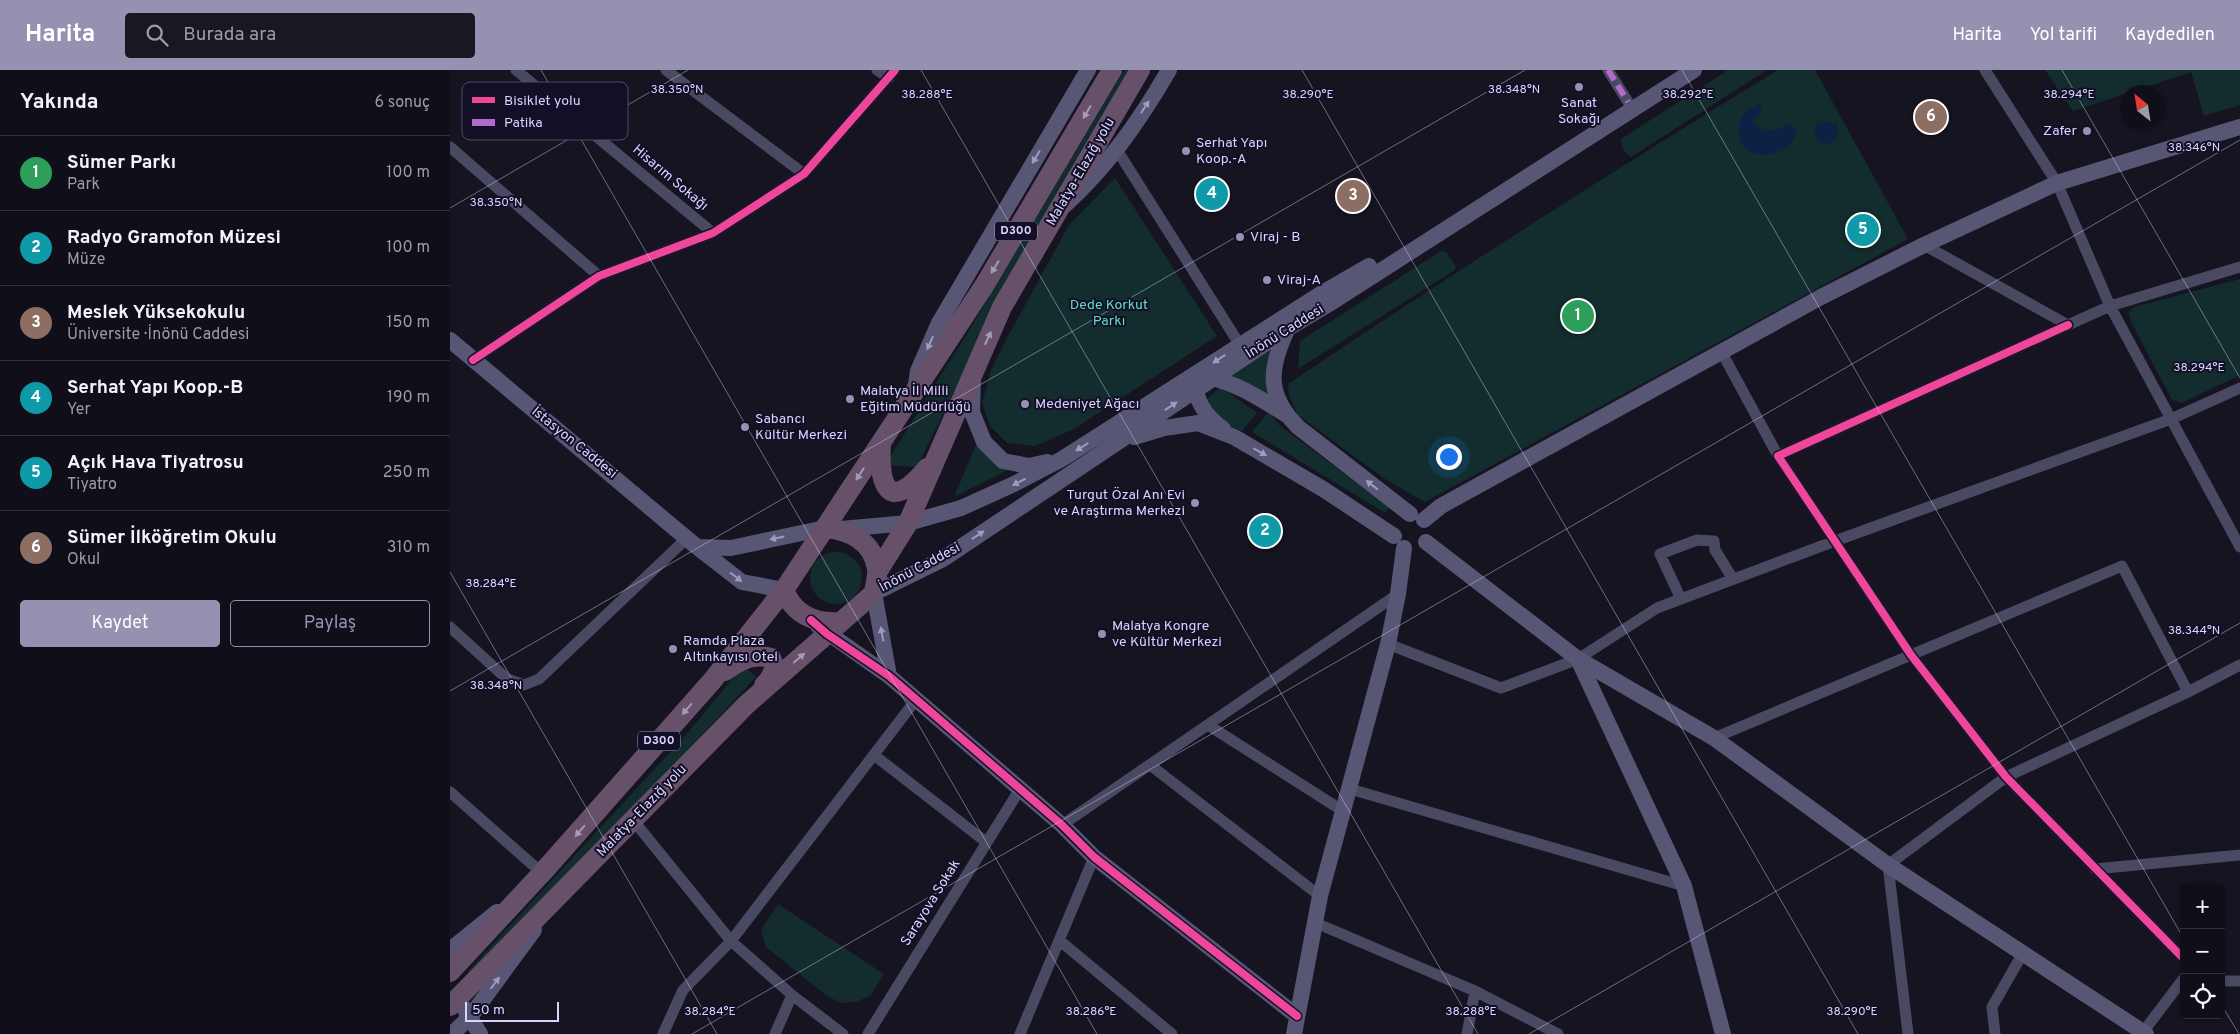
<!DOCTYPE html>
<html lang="tr">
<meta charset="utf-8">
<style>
body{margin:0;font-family:Overpass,sans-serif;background:#191822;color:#f1f3f6}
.controls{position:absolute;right:15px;bottom:15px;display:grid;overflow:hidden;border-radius:5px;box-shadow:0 1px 4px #0004}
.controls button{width:45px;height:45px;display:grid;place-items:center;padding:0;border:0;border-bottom:1px solid #302f38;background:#100f19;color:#f1f3f6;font:25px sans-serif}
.compass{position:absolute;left:1670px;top:15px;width:45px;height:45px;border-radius:50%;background:#100f19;box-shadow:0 1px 4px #0004;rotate:330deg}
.scale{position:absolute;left:15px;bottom:12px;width:94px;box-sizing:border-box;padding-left:5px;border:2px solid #d9d4ff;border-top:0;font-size:14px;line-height:18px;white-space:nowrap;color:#d9d4ff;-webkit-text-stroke:4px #130f26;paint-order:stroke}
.you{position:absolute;left:998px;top:386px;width:18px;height:18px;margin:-12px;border:4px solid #fff;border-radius:50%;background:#1a73e8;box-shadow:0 0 0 8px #1a73e833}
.badge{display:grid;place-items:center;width:32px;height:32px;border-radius:50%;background:#9591b1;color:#fff;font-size:16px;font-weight:700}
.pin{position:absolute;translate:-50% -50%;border:2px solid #fff;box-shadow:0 1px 5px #0006}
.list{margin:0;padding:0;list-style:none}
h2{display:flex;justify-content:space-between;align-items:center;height:65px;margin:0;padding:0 20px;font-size:21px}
h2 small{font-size:16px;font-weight:400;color:#9c9ca2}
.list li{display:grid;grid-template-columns:32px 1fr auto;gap:15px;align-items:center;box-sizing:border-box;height:75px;padding:0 20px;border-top:1px solid #302f38}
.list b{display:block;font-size:19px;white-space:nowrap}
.list p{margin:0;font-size:16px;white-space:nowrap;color:#9c9ca2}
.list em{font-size:16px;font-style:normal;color:#9c9ca2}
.actions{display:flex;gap:10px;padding:15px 20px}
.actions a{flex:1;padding:11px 0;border:1px solid #9591b1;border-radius:5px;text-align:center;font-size:18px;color:#9591b1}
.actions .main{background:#9591b1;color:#fff}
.icon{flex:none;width:28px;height:28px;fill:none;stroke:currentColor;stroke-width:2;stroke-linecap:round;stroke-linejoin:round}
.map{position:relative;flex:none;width:1790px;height:964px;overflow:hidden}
header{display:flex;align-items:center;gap:30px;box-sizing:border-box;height:70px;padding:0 25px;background:#9591b1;color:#fff}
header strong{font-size:24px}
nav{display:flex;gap:28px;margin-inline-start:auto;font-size:18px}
.search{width:350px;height:45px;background:#191822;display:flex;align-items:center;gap:12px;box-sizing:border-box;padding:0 18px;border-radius:5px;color:#9c9ca2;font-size:19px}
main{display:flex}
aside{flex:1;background:#100f19}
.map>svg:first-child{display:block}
</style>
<header>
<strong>Harita</strong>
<div class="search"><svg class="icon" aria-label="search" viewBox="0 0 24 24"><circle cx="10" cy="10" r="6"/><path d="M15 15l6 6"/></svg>Burada ara</div>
<nav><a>Harita</a><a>Yol tarifi</a><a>Kaydedilen</a></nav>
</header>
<main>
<aside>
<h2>Yakında<small>6 sonuç</small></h2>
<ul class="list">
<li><span class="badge" style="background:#2e9e5b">1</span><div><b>Sümer Parkı</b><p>Park</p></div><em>100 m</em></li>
<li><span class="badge" style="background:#0f9aa8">2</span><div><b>Radyo Gramofon Müzesi</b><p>Müze</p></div><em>100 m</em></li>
<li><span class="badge" style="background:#8d6e63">3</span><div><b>Meslek Yüksekokulu</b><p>Üniversite · İnönü Caddesi</p></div><em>150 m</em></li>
<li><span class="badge" style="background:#0f9aa8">4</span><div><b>Serhat Yapı Koop.-B</b><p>Yer</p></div><em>190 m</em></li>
<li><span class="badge" style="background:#0f9aa8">5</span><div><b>Açık Hava Tiyatrosu</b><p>Tiyatro</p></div><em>250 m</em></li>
<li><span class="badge" style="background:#8d6e63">6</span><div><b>Sümer İlköğretim Okulu</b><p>Okul</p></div><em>310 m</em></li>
</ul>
<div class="actions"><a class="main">Kaydet</a><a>Paylaş</a></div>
</aside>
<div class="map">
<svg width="1790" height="964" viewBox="0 0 1790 964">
<rect width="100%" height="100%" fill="#161421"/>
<!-- green -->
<path fill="#132c2d" d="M674,0H684L541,247L467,397L435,395L523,254Z
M1278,0H1317L1181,87C1175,84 1170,76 1171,69Z
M1328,0H1365L1458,169L975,432L935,409L848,345L839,326L838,314C999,206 1162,101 1328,0Z
M1595,0H1790V35L1754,46L1741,2L1623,41Z
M665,108L767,266L624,359L585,376L557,373L540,356L532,333L541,300L558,266L619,155Z
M991,181L996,182L1005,195V200L848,299L850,271Z
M1790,209V305L1732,333L1722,330L1681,252L1679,243L1684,237Z
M821,276L817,326L777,306Z
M771,317L807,343L792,361L775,354L755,330Z
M819,341L829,355L939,437L935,443L802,362Z
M526,375L543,391L560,399L504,427Z
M360 508a26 26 0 1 1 52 0a26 26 0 1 1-52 0Z
M294,595L306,607L24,907L17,902L234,667Z
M328,834L434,904L420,926L406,932L391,933L377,926L316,877L311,860Z"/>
<!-- water -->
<path fill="#0d2144" d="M1308,34H1312L1310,36L1311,45L1302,49L1306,56L1316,63L1318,59H1331L1338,54L1347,61C1341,92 1285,94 1289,57C1290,46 1298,38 1308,34Z
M1370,52L1387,53L1388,66L1381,73L1374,74L1368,71L1364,57Z"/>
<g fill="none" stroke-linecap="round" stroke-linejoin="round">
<!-- street -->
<path stroke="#4a4962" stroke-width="11" d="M66,0L263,163
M216,0L354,104
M427,0L439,8
M1158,0L1178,32
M1535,0L1607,113L1660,236L1790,477
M0,77L149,206
M667,80L790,275
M1474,175L1618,255L1660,236L1790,197
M1618,255L1328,386L1461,585L1556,707L1734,889
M1271,281L1328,386
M23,290L149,206L263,163L354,104L445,0
M1231,529L1210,484L1247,470L1264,471L1265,480L1283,509
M0,557L57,609L74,615L89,609L237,468
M938,574L1051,618L1128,589L1207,538L1385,471L1721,349L1790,318
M758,655L893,741
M1264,668L1672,496L1738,622L1790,595
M424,685L536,772
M700,695L870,826
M900,719L1234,816
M0,722L92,803
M183,750L281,871L342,925L393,964
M612,755L948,524
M1645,799L1790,785
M866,853L1025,921L1108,964
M609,870L722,964
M1771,911H1790
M1693,962L1734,908
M213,964L233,920L281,871L465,631
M325,964L342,925
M418,964L570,719
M570,964L644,787
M1017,964L1025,921
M1458,964L1438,795L1556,707L1738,622
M1545,964L1542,937L1573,883"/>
<!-- secondary -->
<path stroke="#575674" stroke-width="16" d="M615,135C658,96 690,50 719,0
M837,260C819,299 816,325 848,357L960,444
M0,270L247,477L292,512L334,520
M523,308L522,342L534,372L553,391L579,396L597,392
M466,315L468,301L489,253L638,0
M773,359C754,345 743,328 745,304C783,311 803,324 835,344
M684,367L714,358L748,353L784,367L873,419L944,466
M974,450L991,436L1371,227L1474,175L1607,113L1790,57
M391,459L458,453L511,438L564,414L612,389L869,225L919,196
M976,472L1128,589L1264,668L1438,795L1696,964
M247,477L281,478L375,458
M368,556L439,606L612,755L644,787L847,946
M1128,589L1234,816L1273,964
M439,606L424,523L493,489L837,259L879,234L1244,0
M0,880L47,842
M14,938L30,964
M2,964L20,947L84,860
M844,964L870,826L938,574L948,524L954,478"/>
<!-- highway -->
<path stroke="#67516a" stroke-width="20" d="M431,374C428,420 441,442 477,398
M428,501L458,453L552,237L690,0
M334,520C344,545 366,554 391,552
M275,601C290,590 303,583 321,588L325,598L319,610L314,615
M0,902L92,803L262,611L334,520L534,216L662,0
M0,936L296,635L424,523C425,515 428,506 427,499C423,471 399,460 375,458"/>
<!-- quiet -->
<path stroke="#b06ccc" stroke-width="6" stroke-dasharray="12 6" stroke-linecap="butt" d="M1158,0L1178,32"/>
<defs>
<path id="cycleway" d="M1618,255L1328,386L1461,585L1556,707L1734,889
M23,290L149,206L263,163L354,104L445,0
M361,550L377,564L439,606L612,755L644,787L847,946"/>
</defs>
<!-- cycleway casing -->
<use href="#cycleway" stroke="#130f26" stroke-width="11"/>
<!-- cycleway -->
<use href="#cycleway" stroke="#ed469a" stroke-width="8"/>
</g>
<!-- one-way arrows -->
<defs><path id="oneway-solid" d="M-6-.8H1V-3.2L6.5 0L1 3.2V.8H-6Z" transform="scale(1.25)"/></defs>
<g fill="#9e9bc0">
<use href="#oneway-solid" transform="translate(695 37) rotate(-57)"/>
<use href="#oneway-solid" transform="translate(586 87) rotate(121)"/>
<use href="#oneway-solid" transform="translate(480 273) rotate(114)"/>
<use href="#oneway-solid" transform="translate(769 289) rotate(147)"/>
<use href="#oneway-solid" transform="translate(721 336) rotate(-34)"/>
<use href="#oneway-solid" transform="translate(632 377) rotate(148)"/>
<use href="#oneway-solid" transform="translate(810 382) rotate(29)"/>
<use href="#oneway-solid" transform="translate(569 412) rotate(153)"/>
<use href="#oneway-solid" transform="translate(922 415) rotate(-142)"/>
<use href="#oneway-solid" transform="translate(528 465) rotate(-34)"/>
<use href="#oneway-solid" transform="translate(327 468) rotate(168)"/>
<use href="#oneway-solid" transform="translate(286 507) rotate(37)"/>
<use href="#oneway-solid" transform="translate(432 564) rotate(-100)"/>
<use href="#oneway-solid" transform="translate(45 913) rotate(-53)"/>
</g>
<g fill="#a699bc">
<use href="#oneway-solid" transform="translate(637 42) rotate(121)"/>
<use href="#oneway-solid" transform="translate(545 197) rotate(121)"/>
<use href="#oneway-solid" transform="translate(538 268) rotate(-65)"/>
<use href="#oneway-solid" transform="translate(410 404) rotate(123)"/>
<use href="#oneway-solid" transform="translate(349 588) rotate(-41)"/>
<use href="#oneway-solid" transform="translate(237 639) rotate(131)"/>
<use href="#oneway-solid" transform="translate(130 761) rotate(131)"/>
</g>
<!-- ticks -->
<path fill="none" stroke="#d9d4ff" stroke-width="1" stroke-opacity="0.45" d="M91,0L647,964M471,0L1028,964M852,0L1408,964M1232,0L1734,869M1612,0L1790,308M0,138L238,0M0,502L267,964M0,621L1075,0M1771,934L1789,964M242,964L1790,70M1079,964L1790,553"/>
<!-- markers -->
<g fill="#9591b1" stroke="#130f26" stroke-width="2">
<circle cx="1129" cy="17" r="5"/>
<circle cx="1637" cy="61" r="5"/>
<circle cx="736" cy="81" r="5"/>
<circle cx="790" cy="167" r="5"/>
<circle cx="817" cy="210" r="5"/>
<circle cx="400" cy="329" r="5"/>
<circle cx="575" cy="334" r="5"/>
<circle cx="295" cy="357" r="5"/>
<circle cx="745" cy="433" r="5"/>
<circle cx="652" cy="564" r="5"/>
<circle cx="223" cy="579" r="5"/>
</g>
<g text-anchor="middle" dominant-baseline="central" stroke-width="4" stroke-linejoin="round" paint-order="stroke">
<!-- shield labels -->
<g fill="#130f26" stroke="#9e99be" stroke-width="1">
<rect x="545" y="151.5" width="42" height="19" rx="4"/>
<rect x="188" y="661.5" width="42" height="19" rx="4"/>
</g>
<g font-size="12" font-weight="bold" fill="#d9d4ff">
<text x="566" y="161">D300</text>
<text x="209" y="671">D300</text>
</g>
<!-- poi labels -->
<g font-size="14" fill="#d9d4ff" stroke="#130f26" text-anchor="start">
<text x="1129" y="33" text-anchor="middle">Sanat<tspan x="1129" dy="16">Sokağı</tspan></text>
<text x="1627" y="61" text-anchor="end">Zafer</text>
<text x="746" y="73">Serhat Yapı<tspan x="746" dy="16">Koop.-A</tspan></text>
<text x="800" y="167">Viraj - B</text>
<text x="827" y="210">Viraj-A</text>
<text x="410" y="321">Malatya İl Milli<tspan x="410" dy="16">Eğitim Müdürlüğü</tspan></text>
<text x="585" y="334">Medeniyet Ağacı</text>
<text x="305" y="349">Sabancı<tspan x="305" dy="16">Kültür Merkezi</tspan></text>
<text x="735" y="425" text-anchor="end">Turgut Özal Anı Evi<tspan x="735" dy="16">ve Araştırma Merkezi</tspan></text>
<text x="662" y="556">Malatya Kongre<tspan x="662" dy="16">ve Kültür Merkezi</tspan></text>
<text x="233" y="571">Ramda Plaza<tspan x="233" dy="16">Altınkayısı Otel</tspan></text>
</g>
<!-- street labels -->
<g font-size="14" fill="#d9d4ff" stroke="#130f26">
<text transform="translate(631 102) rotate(-60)">Malatya-Elazığ yolu</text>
<text transform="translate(220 108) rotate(40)">Hisarım Sokağı</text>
<text transform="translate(835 262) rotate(-32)">İnönü Caddesi</text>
<text transform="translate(124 373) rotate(39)">İstasyon Caddesi</text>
<text transform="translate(470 498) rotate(-28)">İnönü Caddesi</text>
<text transform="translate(192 741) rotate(-46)">Malatya-Elazığ yolu</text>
<text transform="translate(481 833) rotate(-58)">Sarayova Sokak</text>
</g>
<!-- park labels -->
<g font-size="14" fill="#5fe0c0" stroke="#130f26">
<text x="659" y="235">Dede Korkut<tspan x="659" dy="16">Parkı</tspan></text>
</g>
</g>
<!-- legend -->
<rect x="12" y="12" width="166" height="58" rx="8" fill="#130f26" stroke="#4e4a67" stroke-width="1"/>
<rect x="22" y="27" width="23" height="6" fill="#ed469a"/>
<rect x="22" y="49" width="23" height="7" fill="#b06ccc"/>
<g font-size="14" fill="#d9d4ff">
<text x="54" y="35">Bisiklet yolu</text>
<text x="54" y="57">Patika</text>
</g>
<g font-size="12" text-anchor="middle" fill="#d9d4ff" stroke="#130f26" stroke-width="4" stroke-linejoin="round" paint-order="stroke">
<text x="227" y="23">38.350°N</text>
<text x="1064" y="23">38.348°N</text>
<text x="477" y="28">38.288°E</text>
<text x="858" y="28">38.290°E</text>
<text x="1238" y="28">38.292°E</text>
<text x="1619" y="28">38.294°E</text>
<text x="1744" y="81">38.346°N</text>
<text x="46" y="136">38.350°N</text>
<text x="1749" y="301">38.294°E</text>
<text x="41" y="517">38.284°E</text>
<text x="1744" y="564">38.344°N</text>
<text x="46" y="619">38.348°N</text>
<text x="260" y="945">38.284°E</text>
<text x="641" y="945">38.286°E</text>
<text x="1021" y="945">38.288°E</text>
<text x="1402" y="945">38.290°E</text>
</g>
</svg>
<div class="controls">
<button>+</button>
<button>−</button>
<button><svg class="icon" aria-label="locate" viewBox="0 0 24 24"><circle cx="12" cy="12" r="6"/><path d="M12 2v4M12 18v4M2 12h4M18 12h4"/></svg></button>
</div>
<svg class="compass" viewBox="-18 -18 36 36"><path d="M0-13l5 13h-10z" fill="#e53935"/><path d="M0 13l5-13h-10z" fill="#9c9ca2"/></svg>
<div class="scale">50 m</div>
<div class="you"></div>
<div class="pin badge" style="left:1128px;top:246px;background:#2e9e5b">1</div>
<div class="pin badge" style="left:815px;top:461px;background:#0f9aa8">2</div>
<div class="pin badge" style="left:903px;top:126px;background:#8d6e63">3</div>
<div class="pin badge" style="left:762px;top:124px;background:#0f9aa8">4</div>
<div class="pin badge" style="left:1413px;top:160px;background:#0f9aa8">5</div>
<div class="pin badge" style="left:1481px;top:47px;background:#8d6e63">6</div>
</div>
</main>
